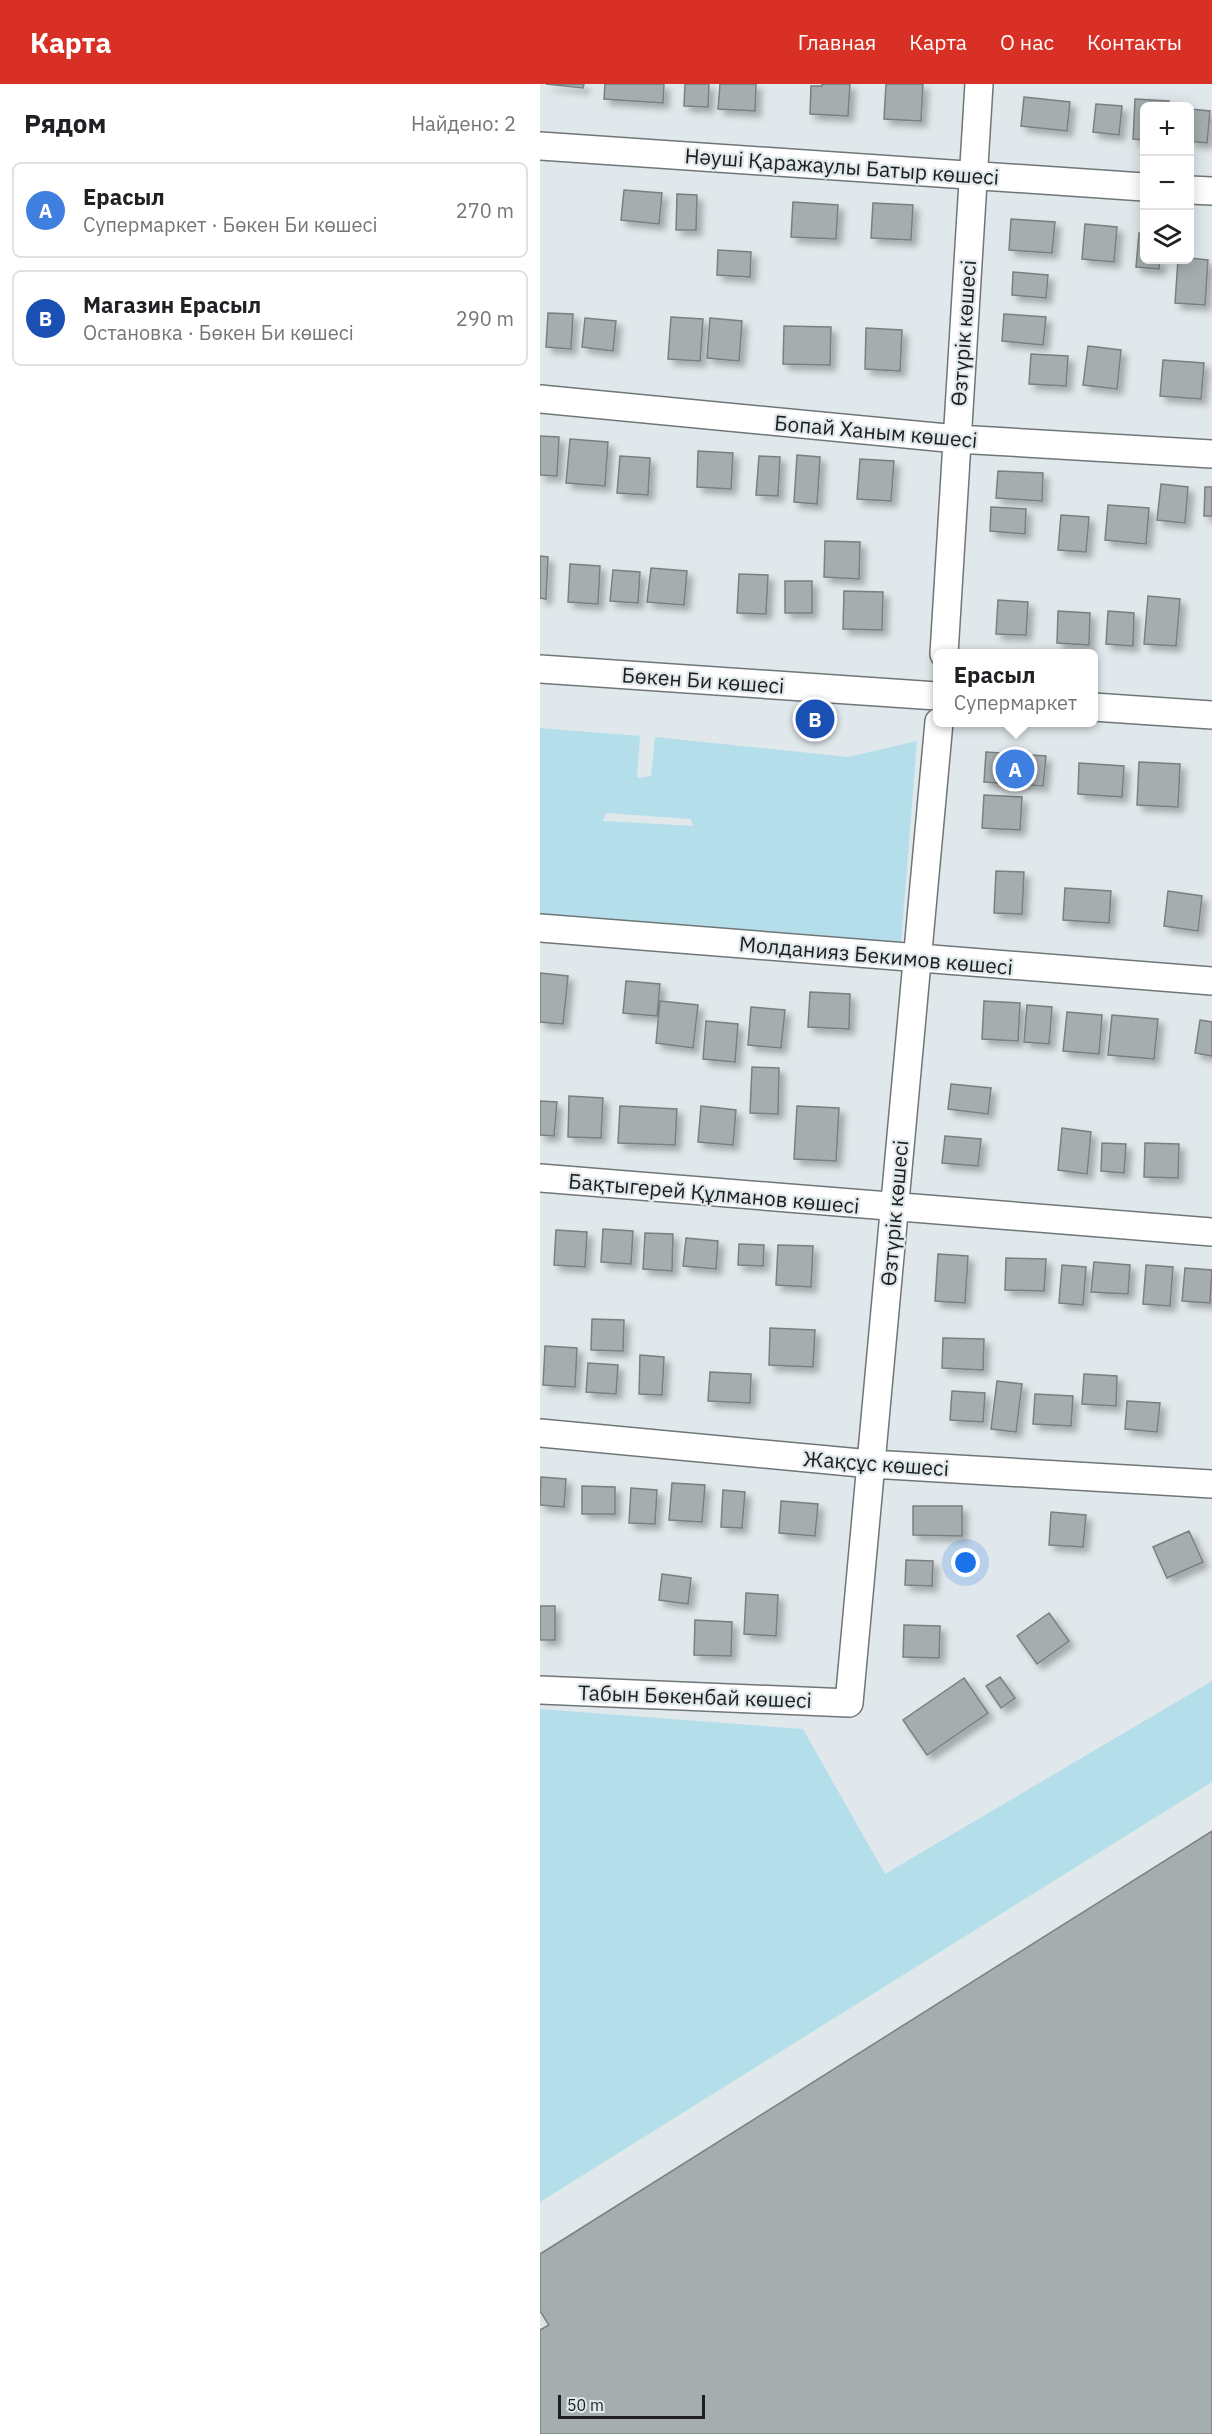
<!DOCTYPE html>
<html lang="ru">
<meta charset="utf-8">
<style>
body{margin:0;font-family:"IBM Plex Sans",sans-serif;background:#f6f6f6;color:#202124}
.controls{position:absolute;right:18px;top:18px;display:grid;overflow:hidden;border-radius:9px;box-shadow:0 3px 15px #0003}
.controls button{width:54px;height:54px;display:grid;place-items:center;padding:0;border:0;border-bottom:2px solid #e0e0e0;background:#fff;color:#202124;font:30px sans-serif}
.scale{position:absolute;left:18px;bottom:15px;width:147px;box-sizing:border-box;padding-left:6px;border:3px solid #1c1e1f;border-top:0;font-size:16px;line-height:21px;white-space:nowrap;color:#1c1e1f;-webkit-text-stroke:4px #e1e8eb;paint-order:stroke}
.you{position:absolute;left:426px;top:1479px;width:21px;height:21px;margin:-15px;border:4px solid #fff;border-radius:50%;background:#1a73e8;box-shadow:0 0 0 9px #1a73e833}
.badge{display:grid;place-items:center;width:39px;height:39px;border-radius:50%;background:#d93025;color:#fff;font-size:20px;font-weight:700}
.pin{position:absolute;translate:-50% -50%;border:3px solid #fff;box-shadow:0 2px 6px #0006}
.popup{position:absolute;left:393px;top:565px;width:165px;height:78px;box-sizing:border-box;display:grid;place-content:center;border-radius:9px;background:#fff;filter:drop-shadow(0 2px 4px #0005);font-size:20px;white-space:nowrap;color:#757577}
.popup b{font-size:22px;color:#202124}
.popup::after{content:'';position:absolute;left:50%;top:100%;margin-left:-12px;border:12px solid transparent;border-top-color:#fff}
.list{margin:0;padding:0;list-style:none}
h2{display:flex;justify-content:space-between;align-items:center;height:78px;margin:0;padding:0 24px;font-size:26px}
h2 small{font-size:20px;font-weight:400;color:#757577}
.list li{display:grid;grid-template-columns:39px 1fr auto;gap:18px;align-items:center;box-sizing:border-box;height:96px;margin:0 12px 12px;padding:0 12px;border:2px solid #e0e0e0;border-radius:9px}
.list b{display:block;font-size:22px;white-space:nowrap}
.list p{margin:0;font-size:20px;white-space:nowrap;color:#757577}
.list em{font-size:20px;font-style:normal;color:#757577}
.icon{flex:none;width:33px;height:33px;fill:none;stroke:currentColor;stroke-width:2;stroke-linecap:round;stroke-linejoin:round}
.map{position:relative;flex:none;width:672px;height:2350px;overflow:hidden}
header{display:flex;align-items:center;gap:36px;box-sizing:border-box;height:84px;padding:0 30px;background:#d93025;color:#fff}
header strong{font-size:28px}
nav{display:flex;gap:33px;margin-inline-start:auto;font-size:21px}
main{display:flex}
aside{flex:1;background:#fff}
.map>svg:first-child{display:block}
</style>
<header>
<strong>Карта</strong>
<nav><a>Главная</a><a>Карта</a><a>О нас</a><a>Контакты</a></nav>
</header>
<main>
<aside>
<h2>Рядом<small>Найдено: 2</small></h2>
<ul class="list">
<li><span class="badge" style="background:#3f7fe0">A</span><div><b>Ерасыл</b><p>Супермаркет · Бөкен Би көшесі</p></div><em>270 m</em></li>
<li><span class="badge" style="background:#1a4fb4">B</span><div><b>Магазин Ерасыл</b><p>Остановка · Бөкен Би көшесі</p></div><em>290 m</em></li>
</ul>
</aside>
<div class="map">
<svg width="672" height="2350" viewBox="0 0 672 2350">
<defs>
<filter id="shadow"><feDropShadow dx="5.5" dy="5.5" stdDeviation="3" flood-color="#0004"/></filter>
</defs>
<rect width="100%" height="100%" fill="#e1e8eb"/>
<!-- green -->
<path fill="#b5deeb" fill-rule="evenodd" d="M0,644L100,652L97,694L111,692L115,653L308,673L377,657L361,860L0,832ZM66,729L151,735L153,742L63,737Z
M672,1597V1698L0,2118V1625L263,1645L345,1790Z"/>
<!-- building -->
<path fill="#a6adaf" stroke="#7a8082" stroke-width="1.5" filter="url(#shadow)" d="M6,0H44L43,4Z
M65,0H124L123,19L64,15Z
M145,0H169L168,23L144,22Z
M180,0H216L215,27L178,25Z
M282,0H310L308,32L270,30L271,2H282Z
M346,0H383L381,37L344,35Z
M484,13L530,18L527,47L481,42Z
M595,15L629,17V22H604V56L593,55Z
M556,20L582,22L579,51L553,48Z
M650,25L670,27L667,59L650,57Z
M84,106L122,109L119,140L81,136Z
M137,110L157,111L156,146H136Z
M253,118L298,121L296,155L251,153Z
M333,119L373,121L371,156L331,154Z
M471,135L515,138L512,169L469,166Z
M545,140L577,143L574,178L542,175Z
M599,149H604V176H620L619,185L596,183Z
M178,166L211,168L210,193L177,191Z
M650,174L668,176L665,221L635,219L638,176Z
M473,188L508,191L506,214L472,211Z
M8,229L33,230L31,265L6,263Z
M464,230L506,233L503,261L462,257Z
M131,233L163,235L160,277L128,275Z
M45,234L76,237L73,267L42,263Z
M170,234L202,237L199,277L167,274Z
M244,242L291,243L290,281L243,280Z
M326,244L362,246L360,287L325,285Z
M548,262L581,266L577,305L543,301Z
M491,270L528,272L526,302L489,300Z
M623,276L664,279L661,315L620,312Z
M0,352L19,353L17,392L0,391Z
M30,355L68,358L65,402L26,399Z
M158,367L193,369L191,405L157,403Z
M257,371L280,373L277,420L254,418Z
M80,372L110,374L108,411L77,409Z
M219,372L240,373L238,412L216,411Z
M320,375L354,377L351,417L317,415Z
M458,387L503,389L502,417L456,414Z
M621,400L648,403L645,439L617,436Z
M665,403H672V432H664Z
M568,421L609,424L606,460L565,456Z
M451,423L486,425L485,450L450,447Z
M521,431L549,433L546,468L518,466Z
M285,457L320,458L319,495L284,493Z
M0,472L8,473L6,515L0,514Z
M30,480L60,482L58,520L28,518Z
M111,484L147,487L144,521L107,518Z
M73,486L100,488L98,519L70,517Z
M199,490L228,491L226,530L197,529Z
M245,497H272V529H245Z
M304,507L343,508L342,546L303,545Z
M608,512L640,515L636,562L604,560Z
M458,516L488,518L486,551L456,550Z
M518,527L550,529L549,561L517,559Z
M568,527L594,529L593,562L566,560Z
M446,668L506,672L503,702L444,698Z
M599,678L640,680L638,723L597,721Z
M539,679L584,682L582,713L538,710Z
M444,711L482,713L480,746L442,744Z
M456,787L484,788L482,830L454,829Z
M525,804L571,807L569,839L523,836Z
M628,807L662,812L658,847L624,842Z
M0,889L28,892L23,940L0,938Z
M86,897L120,900L117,932L83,929Z
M270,908L310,910L309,945L268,943Z
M120,917L158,921L153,964L116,959Z
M444,917L480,919L478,957L442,955Z
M487,921L512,923L509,960L484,958Z
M211,923L245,926L241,964L208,961Z
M527,928L562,931L559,970L523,967Z
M572,931L618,935L614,975L568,971Z
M660,936L672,938V972L655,969Z
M166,937L198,940L195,978L163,975Z
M212,983L239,984L238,1030L210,1029Z
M411,1000L451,1004L448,1030L408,1025Z
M29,1012L63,1014L61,1054L28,1053Z
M0,1017L17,1018L14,1052L0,1051Z
M80,1022L137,1025L135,1061L78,1059Z
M161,1022L196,1026L193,1061L158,1058Z
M257,1022L299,1024L296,1077L254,1075Z
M522,1044L551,1048L547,1090L518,1086Z
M405,1052L441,1055L438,1082L402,1079Z
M562,1059L586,1060L584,1089L561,1087Z
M605,1059L639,1060L638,1094L604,1093Z
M63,1145L93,1147L91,1180L61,1178Z
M16,1146L47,1148L45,1183L14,1181Z
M105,1149L133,1150L132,1187L103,1185Z
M146,1154L178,1157L176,1185L143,1182Z
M199,1160L224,1161L223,1182L198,1181Z
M238,1161L273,1162L271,1203L236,1201Z
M398,1170L428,1172L425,1219L395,1217Z
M466,1174L506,1175L504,1207L465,1206Z
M554,1178L590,1181L588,1210L551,1208Z
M522,1181L546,1183L543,1221L519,1219Z
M606,1181L633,1183L630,1222L603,1220Z
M645,1184L672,1186L670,1219L642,1217Z
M52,1235L84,1236L83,1267L51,1266Z
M230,1244L275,1246L273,1283L229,1281Z
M403,1254L444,1255L443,1286L402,1284Z
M5,1262L37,1264L35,1303L3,1301Z
M100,1271L124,1273L122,1311L99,1310Z
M48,1279L78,1281L76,1310L46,1308Z
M170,1288L211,1290L210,1319L168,1317Z
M544,1290L577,1292L576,1322L542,1320Z
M457,1297L482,1300L476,1348L451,1345Z
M412,1307L445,1309L443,1338L410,1336Z
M495,1310L533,1312L531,1342L493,1340Z
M587,1317L620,1319L617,1348L585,1345Z
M1,1393L26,1395L24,1423L0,1421Z
M132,1399L165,1401L162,1438L129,1436Z
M42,1402L75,1403V1430H42Z
M91,1404L117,1406L115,1440L89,1439Z
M183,1406L205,1408L202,1444L181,1443Z
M241,1417L278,1420L275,1452L239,1449Z
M373,1422H422V1452L373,1451Z
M511,1428L546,1431L543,1463L509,1461Z
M649,1447L663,1478L627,1494L613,1463Z
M366,1476L393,1477L392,1502L365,1501Z
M122,1490L151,1494L148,1520L119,1516Z
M206,1509L238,1511L236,1552L204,1550Z
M0,1522H15V1556H0Z
M509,1529L529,1557L497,1580L477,1552Z
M155,1536L192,1538L191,1572L154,1571Z
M364,1541L400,1542L399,1574L363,1573Z
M460,1593L475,1614L461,1624L446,1602Z
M424,1594L448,1629L387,1671L363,1636Z
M672,1747V2350H0V2246L9,2241L0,2227V2170Z"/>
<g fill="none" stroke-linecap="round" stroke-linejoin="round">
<defs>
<path id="minor" d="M0,62L604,103
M650,106L672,107
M0,315L417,355L672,370
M404,570L439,0
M0,585L397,612
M553,623L672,631
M0,844L672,897
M0,1094L672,1148
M0,1349L331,1380L672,1400
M0,1606L309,1619L399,638"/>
</defs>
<!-- minor casing -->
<use href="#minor" stroke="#6f7678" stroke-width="30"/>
<!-- minor -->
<use href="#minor" stroke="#fff" stroke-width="27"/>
</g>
<g text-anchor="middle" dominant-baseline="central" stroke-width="4.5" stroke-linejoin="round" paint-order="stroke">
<!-- street labels -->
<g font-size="21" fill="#1c1e1f" stroke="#e1e8eb">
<text transform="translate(302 82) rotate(4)">Нәуші Қаражаулы Батыр көшесі</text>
<text transform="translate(423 249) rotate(-86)">Өзтүрік көшесі</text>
<text transform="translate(336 347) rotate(5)">Бопай Ханым көшесі</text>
<text transform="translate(163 596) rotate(4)">Бөкен Би көшесі</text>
<text transform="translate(336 871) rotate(5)">Молданияз Бекимов көшесі</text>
<text transform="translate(174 1109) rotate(5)">Бақтыгерей Құлманов көшесі</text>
<text transform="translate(354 1129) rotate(-85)">Өзтүрік көшесі</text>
<text transform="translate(336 1379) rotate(4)">Жақсұс көшесі</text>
<text transform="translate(155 1612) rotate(2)">Табын Бөкенбай көшесі</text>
</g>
</g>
</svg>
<div class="controls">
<button>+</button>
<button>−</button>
<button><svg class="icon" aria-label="layers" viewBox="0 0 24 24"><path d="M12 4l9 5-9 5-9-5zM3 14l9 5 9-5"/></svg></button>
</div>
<div class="scale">50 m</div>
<div class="you"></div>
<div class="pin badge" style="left:475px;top:685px;background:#3f7fe0">A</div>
<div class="popup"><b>Ерасыл</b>Супермаркет</div>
<div class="pin badge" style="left:275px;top:635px;background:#1a4fb4">B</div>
</div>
</main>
